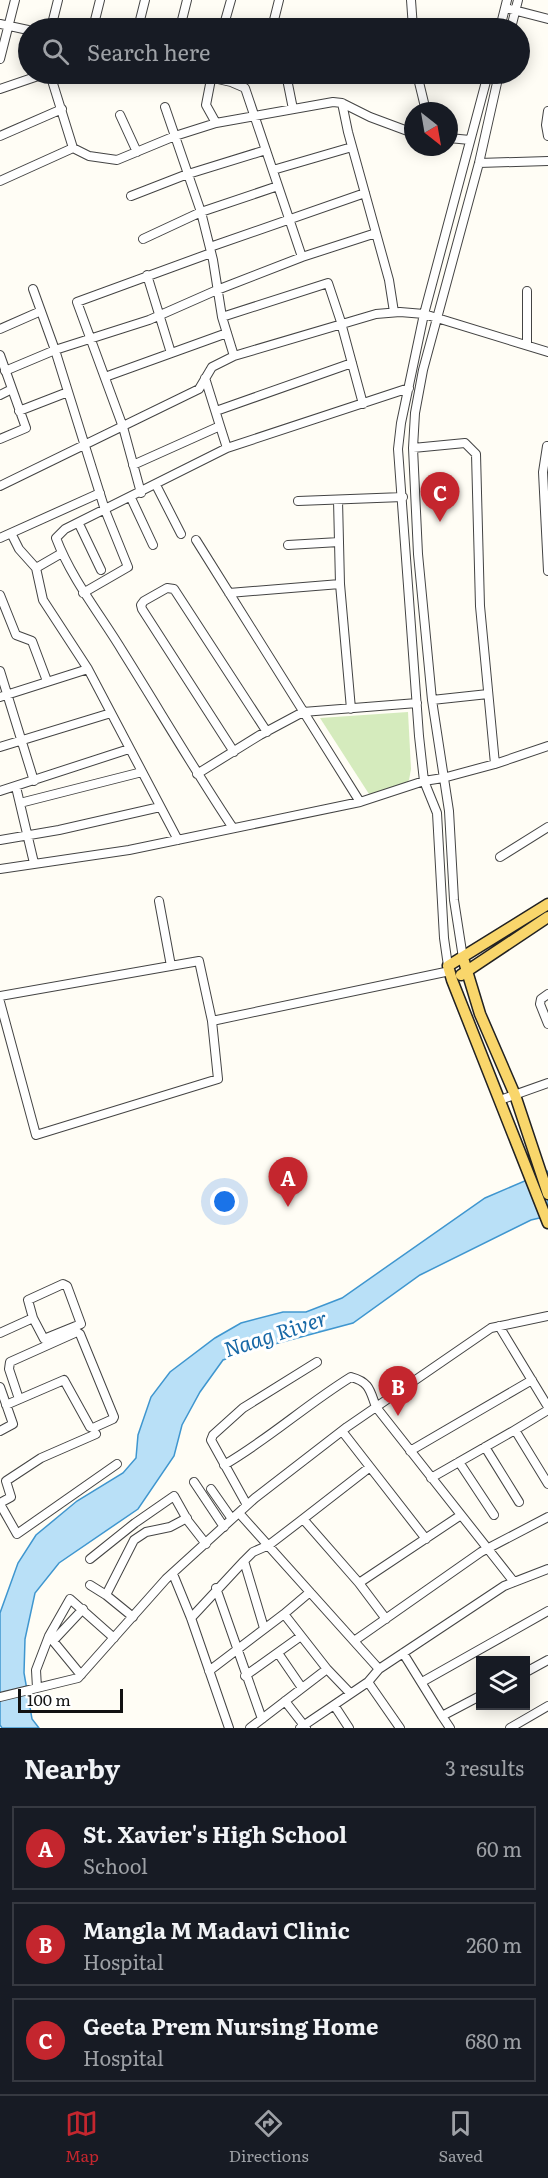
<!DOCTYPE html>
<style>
body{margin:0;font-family:Literata,serif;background:#20242c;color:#f1f3f6}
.controls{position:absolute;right:18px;bottom:18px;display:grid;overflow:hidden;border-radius:0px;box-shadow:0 3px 15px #0003}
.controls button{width:54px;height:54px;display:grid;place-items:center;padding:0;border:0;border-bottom:2px solid #363941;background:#171b24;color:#f1f3f6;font:30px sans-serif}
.compass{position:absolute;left:404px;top:102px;width:54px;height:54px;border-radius:50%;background:#171b24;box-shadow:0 3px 15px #0003;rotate:149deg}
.scale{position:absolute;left:18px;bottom:15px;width:105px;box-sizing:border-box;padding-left:6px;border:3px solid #111;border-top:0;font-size:16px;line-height:21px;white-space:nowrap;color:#111;-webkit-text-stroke:4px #fff;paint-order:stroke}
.you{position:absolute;left:225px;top:1202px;width:21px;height:21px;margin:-15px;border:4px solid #fff;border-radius:50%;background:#1a73e8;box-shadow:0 0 0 9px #1a73e833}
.badge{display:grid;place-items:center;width:39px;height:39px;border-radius:50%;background:#c4262e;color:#fff;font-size:20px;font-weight:700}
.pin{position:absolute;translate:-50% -50px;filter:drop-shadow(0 2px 3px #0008)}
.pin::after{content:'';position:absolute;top:32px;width:21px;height:18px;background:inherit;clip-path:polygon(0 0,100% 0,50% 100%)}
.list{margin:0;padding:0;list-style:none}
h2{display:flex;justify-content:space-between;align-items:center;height:78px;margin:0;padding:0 24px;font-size:26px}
h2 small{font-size:20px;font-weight:400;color:#9ea1a6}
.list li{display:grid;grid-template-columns:39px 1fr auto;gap:18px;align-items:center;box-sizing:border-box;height:84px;margin:0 12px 12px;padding:0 12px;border:2px solid #363941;border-radius:0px}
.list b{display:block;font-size:22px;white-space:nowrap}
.list p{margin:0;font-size:20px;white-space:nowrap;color:#9ea1a6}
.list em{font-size:20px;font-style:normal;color:#9ea1a6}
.icon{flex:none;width:33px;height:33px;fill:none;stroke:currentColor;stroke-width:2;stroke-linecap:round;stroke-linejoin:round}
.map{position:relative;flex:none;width:548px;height:1728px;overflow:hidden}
.search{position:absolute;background:#171b24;box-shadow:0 3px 15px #0003;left:18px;right:18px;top:18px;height:66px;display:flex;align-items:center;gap:15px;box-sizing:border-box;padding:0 21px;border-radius:33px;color:#9ea1a6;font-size:22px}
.sheet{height:366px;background:#171b24}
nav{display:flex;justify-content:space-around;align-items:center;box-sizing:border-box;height:84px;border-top:2px solid #363941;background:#171b24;font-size:16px;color:#9ea1a6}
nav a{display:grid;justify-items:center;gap:3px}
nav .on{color:#c4262e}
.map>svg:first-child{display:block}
</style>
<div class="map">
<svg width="548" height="1728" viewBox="0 0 548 1728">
<rect width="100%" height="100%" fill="#fffdf5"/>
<!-- green -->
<path fill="#d5ebbd" d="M408,712L411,769L409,780L397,791L369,794L320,718Z"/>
<!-- water -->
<path fill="#b9e0f7" stroke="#3f96cf" stroke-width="1.5" d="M548,1171V1216L531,1220L420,1275L353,1323L256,1349L223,1360L200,1392L182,1425L174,1456L138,1509L59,1563L35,1593L25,1639L24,1673L32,1719L39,1728H2L0,1725V1613L18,1563L36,1535L77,1501L123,1473L136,1458L138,1435L151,1397L170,1372L215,1338L241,1323L283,1312H306L342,1298L485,1198Z"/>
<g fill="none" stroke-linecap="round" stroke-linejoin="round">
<defs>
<path id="minor" d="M411,0L413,28
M506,8L548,19
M0,24L28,30
M51,28L58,0
M93,28L100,0
M138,28L145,0
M180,28L187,0
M223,28L231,0
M272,28L279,0
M500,28L507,0
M511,28L518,0
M0,59L15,0
M50,74L73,148L89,156L117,160L175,136L216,123L333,102L342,103L370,117L413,133
M196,74L231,82L245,88L302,257
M212,74L206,105L216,123
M286,74L293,109
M417,74L426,111
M0,89L44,74
M165,107L201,212L213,260L222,317L234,356
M548,111L546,125L548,136
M120,115L137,152
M0,136L62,109
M449,138L470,140
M479,163L548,161
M273,170L352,147
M0,181L73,148
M131,196L185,175L266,150
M376,233L389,280L394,312
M143,239L201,212L278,186
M210,247L365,193
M147,275L171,353
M33,289L55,350L105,510L128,567L83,593
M527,291V345
M222,317L328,283L340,319L363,404
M0,329L41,311
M0,355L26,428L0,439
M5,371L55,350L149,320L217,290L302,257L376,233L348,132L342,103
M105,377L227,333
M0,395L12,389
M19,411L68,392
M216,411L352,363
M220,426L227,448
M547,446L543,472L548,571
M413,448L465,443L476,454L480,606L495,764L548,746
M133,465L220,426L205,378
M156,485L181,534
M0,486L199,389L212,367L234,356L376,314L400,312L424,314L548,352
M141,493L123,427L77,302L211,253
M131,498L153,545
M338,500L340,584L351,709
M298,501L403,497
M79,524L101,570
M11,533L19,549L36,568L43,600L88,669L178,840
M0,538L100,493
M196,540L360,802
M288,545L339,542
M36,568L62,553
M229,593L340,584
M0,595L16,635L32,641L47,681
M0,671L34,781
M0,697L88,669
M432,700L488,694
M0,747L111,713
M234,752L142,609L141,605L144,601L167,588L174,589L267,732
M197,774L260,735L303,712L417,703
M16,787L34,863
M0,791L129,749
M20,803L142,772
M233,828C195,771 160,711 123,652C100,614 72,580 56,538L65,529L227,448L409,388
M0,840L59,830L160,807
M500,857L548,827
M0,869L129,850L360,802L424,781L443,778L495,764
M159,901L171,966
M463,958L454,900L449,811L432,700L418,554L413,448L415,413L423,370L479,163L499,74
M448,966L444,938L437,813L424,781L419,736L398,449L401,423L424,314L488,74
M548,994L541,999L540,1004L548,1024
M0,996L199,961L212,1021L218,1079L36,1135L0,1002
M212,1021L450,971
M500,1100L548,1083
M63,1284L67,1286L81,1324L44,1339L33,1318L28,1300Z
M499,1326L548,1407
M0,1333L33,1318
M0,1387L13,1424L0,1431
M6,1405L64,1380L90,1427L93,1428L113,1419L114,1417L80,1334L77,1332L10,1362L9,1369L19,1399
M548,1410L515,1430L548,1484
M342,1431L370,1467
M485,1447L519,1502
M410,1451L532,1380
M459,1462L494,1515
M224,1465C269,1439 307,1404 351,1377C370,1382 370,1391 376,1407L514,1582
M431,1478L515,1430
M194,1482L224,1527
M211,1489L232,1519
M0,1503L11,1497L6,1481L41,1458L96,1434
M0,1504L17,1534L117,1464
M247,1505L211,1440L213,1435L243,1408L317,1362
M239,1513L379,1669L368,1682L400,1728
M90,1559L135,1523L174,1496L188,1521L206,1544
M173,1574L191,1618L229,1728
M359,1583L303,1519L370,1467L426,1539
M90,1585L106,1595L133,1617
M216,1588L262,1719
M106,1595L134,1540L146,1532L170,1527L187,1518
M284,1614L310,1592
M191,1618L244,1561
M386,1619L359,1583L461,1515
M264,1628L244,1561L253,1552L269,1545L303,1519
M49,1636L81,1675
M53,1641L83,1609
M354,1641L481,1552L548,1517
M278,1653L302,1688
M403,1653L442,1716
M379,1669L504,1586L548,1569
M209,1671L284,1614L327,1669
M526,1672L548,1660
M245,1676L301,1636
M422,1682L548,1611
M37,1688L36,1670L49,1636L70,1599L114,1638
M0,1697L78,1678L166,1579L255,1498L347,1427L491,1328L548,1316
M285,1701L306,1728
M334,1705L349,1728
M250,1728L327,1669L350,1693
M300,1728L368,1682
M450,1728L442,1716L480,1696
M510,1728L548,1706"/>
<path id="major" d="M548,904L448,966L452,980L548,1223
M463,958L480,1014L515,1095L548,1194
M461,975L548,917"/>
</defs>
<!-- minor casing -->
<use href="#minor" stroke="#444" stroke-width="10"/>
<!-- major casing -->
<use href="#major" stroke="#222" stroke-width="13"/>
<!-- minor -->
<use href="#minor" stroke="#fff" stroke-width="8"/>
<!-- major -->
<use href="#major" stroke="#f9d66b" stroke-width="10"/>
</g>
<g text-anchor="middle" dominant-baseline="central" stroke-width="6" stroke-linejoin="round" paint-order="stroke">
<!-- water labels -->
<g font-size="21" font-style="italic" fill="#1768a6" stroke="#fff">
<text transform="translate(275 1332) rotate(-18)">Naag River</text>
</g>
</g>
</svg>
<div class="controls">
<button><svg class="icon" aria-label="layers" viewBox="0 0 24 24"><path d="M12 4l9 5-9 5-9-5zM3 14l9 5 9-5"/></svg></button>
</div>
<svg class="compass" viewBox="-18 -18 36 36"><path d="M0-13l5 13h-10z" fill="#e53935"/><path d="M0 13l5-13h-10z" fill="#9ea1a6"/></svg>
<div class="scale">100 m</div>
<div class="you"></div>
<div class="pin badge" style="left:288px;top:1207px">A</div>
<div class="pin badge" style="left:398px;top:1416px">B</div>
<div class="pin badge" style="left:440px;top:522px">C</div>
<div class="search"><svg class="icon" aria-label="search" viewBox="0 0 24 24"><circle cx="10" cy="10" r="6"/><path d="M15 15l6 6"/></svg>Search here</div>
</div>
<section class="sheet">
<h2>Nearby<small>3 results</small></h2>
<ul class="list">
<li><span class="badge">A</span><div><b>St. Xavier's High School</b><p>School</p></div><em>60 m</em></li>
<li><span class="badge">B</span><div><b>Mangla M Madavi Clinic</b><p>Hospital</p></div><em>260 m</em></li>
<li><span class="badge">C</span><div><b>Geeta Prem Nursing Home</b><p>Hospital</p></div><em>680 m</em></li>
</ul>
</section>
<nav>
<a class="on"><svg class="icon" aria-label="map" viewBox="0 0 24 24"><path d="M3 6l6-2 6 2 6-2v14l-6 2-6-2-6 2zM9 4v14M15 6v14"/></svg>Map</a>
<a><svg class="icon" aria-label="directions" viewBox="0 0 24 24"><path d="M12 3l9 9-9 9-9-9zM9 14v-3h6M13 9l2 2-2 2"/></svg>Directions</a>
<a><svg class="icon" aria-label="saved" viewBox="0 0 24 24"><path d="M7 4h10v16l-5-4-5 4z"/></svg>Saved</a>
</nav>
